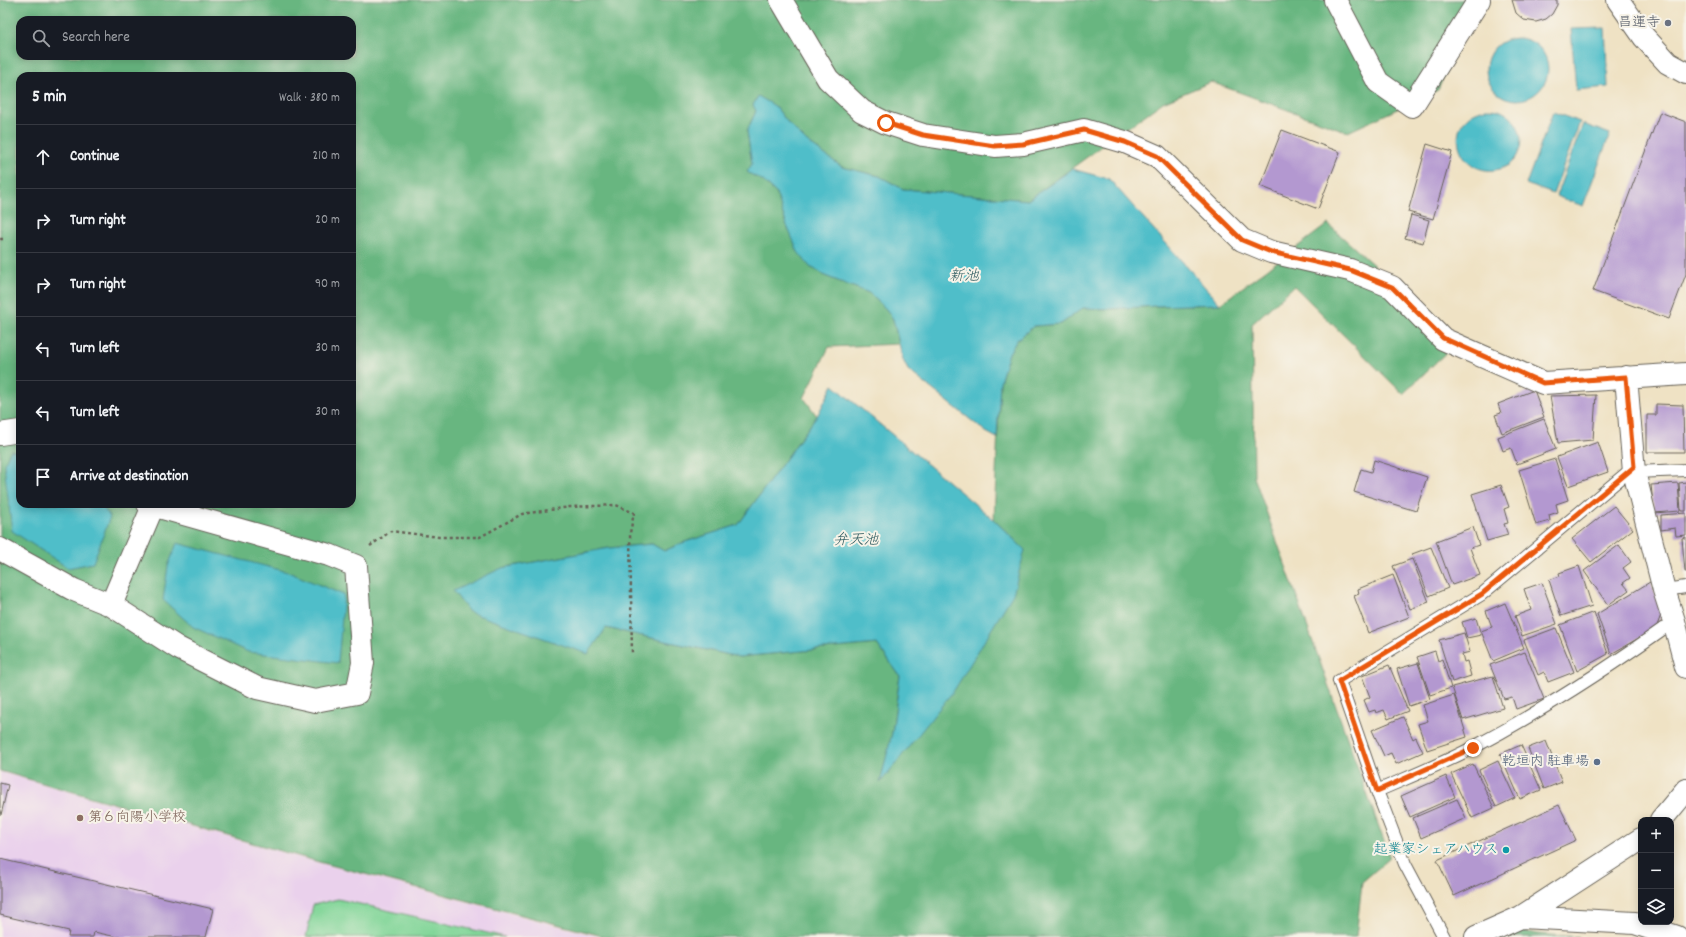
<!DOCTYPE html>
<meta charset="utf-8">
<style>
body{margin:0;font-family:Dekko,"Klee One",sans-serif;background:#242831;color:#f1f3f6}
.controls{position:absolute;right:12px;bottom:12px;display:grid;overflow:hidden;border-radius:8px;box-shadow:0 2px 10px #0003}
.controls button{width:36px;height:36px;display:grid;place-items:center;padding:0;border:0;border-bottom:1px solid #363941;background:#171b24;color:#f1f3f6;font:20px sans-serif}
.stop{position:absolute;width:12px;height:12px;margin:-9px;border:3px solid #ea580c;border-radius:50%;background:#fff}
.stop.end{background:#ea580c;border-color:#fff;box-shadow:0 1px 4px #0008}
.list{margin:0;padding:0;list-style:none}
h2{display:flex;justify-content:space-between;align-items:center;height:52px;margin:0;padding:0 16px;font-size:17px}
h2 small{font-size:13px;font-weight:400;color:#9ea1a6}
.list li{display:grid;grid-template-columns:26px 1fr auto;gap:12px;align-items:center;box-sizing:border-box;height:64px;padding:0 16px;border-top:1px solid #363941}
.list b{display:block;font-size:15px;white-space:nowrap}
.list em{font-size:13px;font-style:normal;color:#9ea1a6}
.icon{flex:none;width:22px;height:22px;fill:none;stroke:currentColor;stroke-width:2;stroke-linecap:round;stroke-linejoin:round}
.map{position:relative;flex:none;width:1686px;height:937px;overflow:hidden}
.search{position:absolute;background:#171b24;box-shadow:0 2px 10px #0003;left:16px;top:16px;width:340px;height:44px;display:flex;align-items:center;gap:10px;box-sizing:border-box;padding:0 14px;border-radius:12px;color:#9ea1a6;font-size:15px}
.panel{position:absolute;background:#171b24;box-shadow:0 2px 10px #0003;left:16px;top:72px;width:340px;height:436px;border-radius:12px}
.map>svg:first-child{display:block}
</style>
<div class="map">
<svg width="1686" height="937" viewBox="0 0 1686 937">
<rect width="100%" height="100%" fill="#f7f3e8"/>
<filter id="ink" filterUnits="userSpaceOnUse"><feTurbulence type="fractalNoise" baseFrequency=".025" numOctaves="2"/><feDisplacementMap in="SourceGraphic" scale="8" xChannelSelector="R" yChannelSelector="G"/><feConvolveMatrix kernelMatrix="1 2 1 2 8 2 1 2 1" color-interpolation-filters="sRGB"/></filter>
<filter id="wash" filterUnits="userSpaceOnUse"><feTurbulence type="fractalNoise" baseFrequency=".012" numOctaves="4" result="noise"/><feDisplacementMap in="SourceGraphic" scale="16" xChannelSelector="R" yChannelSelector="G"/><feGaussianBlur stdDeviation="0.9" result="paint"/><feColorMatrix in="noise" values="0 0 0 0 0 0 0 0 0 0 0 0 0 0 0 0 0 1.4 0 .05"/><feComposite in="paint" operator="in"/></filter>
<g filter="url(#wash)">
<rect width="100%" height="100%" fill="#efe2c4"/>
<!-- built -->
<path fill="#ead1ec" d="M0,772L319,863L601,937H0Z"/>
<!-- green -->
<path fill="#81d598" stroke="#4e785a" d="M338,899L505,937H306L313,905Z"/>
<!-- forest -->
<path fill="#68b680" stroke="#42694e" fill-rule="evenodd" d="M0,0H1476L1438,90L1348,132L1211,82L1163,102L1028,200L903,189L879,176L842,167L806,141L789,124L775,106L756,111L747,131L752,164L748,172L763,181L776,193L787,226L810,267L820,272L825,276L869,293L886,309L893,319L899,344L829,347L804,398L817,416L738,525L682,543L664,551L652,544L609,548L502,568L606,628L739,657L877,644L900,676L892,733L881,782L1025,550L994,520L1000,382L1009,353L1017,340L1034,326L1061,324L1082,308L1110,309L1156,306L1220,304L1328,224L1458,341L1403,394L1294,286L1252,324L1254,477L1390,858L1362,882L1356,937H606L319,862L0,771ZM20,20H352V56H20ZM20,76H352V504H20Z
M1518,930L1538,934L1579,937H1508Z"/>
<!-- water -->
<path fill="#50bec9" stroke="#366d72" d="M1605,28L1608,87L1576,90L1571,29Z
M1486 69a31 31 0 1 1 62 0a31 31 0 1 1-62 0Z
M758,96L775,106L789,124L806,141L842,167L879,176L903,189L1028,200L1072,169L1109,179L1220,304L1156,306L1110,309L1083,308L1061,324L1034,326L1017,340L1009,353L1000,382L997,438L986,432L908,370L903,360L893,319L886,309L869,293L825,276L820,272L810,267L798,252L787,226L776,193L763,181L747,172L752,164L747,131L756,111L753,105Z
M1485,109C1491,109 1498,109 1503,112C1521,121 1526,143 1515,159C1511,164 1506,167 1500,169C1459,180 1438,120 1485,109Z
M1553,112L1580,122L1553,194L1526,184Z
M1583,124L1610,134L1583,206L1556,196Z
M833,385L994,520L1025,550L1013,594L955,689L880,783L892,733L900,676L877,644L739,657L606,628L588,654L469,612L453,591L502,568L609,548L652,544L664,551L682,543L738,525L817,416Z
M11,450L20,453V504H101L110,517L93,563L68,568L12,531L4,464Z
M177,543L288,572L344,595L338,663L248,652L193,627L163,600L168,566Z"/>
<g id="blocks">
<!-- building -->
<path fill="#b398d0" d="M1512,0H1557V5L1552,14L1546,19L1536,22L1524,20L1516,13Z
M1660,112L1686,122V274L1669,319L1593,291Z
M1282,130L1340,152L1318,209L1260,186Z
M1427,144L1452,152L1433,219L1408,212Z
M1411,215L1429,220L1423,243L1405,238Z
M1534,390L1544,417L1502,433L1495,415L1501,413L1498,404Z
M1596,395L1593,440L1558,443L1550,396Z
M1656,404L1683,405L1684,452H1647V415H1656Z
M1544,419L1556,449L1517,464L1511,448L1503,451L1498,437Z
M1598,442L1608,472L1568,486L1557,457Z
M1555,459L1568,500L1556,504L1558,512L1549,515L1550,521L1536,525L1519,470Z
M1374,460L1427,477L1416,511L1354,492L1361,469L1371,472Z
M1686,482V511H1681L1679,483Z
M1678,483L1680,511L1654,513L1651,485Z
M1501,485L1509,507L1504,509L1508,523L1504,524L1508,535L1487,541L1472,494Z
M1614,506L1633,529L1591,562L1572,539Z
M1686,513V535L1676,536L1675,528L1661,530V515Z
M1473,527L1479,545L1470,548L1480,575L1452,585L1436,541Z
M1686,537V572H1685L1682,538Z
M1619,545L1631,562L1623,568L1630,578L1623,583L1629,590L1608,605L1584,571Z
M1431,547L1448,588L1429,596L1412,554Z
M1412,559L1429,602L1410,609L1393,566Z
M1579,566L1592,606L1561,616L1549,580L1560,576L1559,573Z
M1393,575L1409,617L1368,633L1354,596L1359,594L1358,589Z
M1650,582L1663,610L1656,628L1611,654L1597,614Z
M1542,583L1557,624L1522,636L1515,616L1531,610L1524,589Z
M1505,603L1524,648L1493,661L1481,631L1492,627L1486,611Z
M1594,612L1608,654L1577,671L1560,625Z
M1476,618L1481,635L1467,638L1462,622Z
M1556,628L1574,672L1548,682L1544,672L1538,675L1524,640Z
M1464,633L1470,652L1462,654L1464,662L1467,661L1471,676L1452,682L1439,640Z
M1435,651L1438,661L1442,659L1451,688L1430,695L1417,657Z
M1525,652L1544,699L1516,709L1512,697L1504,699L1490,665Z
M1418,663L1430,699L1409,706L1397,669Z
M1389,665L1408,711L1388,719L1384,710L1376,713L1375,710L1369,712L1364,700L1370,697L1362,676Z
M1493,676L1503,708L1463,720L1452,687Z
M1454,695L1467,737L1427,750L1418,724L1428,721L1423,705Z
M1403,717L1413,739L1416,737L1423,752L1396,764L1391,753L1384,756L1372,730Z
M1546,741L1562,782L1544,789L1528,748Z
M1521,745L1541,790L1520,799L1500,754Z
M1498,761L1515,798L1496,807L1479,770Z
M1473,764L1494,808L1472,818L1451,774Z
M1446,776L1455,797L1410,817L1401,796Z
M0,783L8,785L1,815H0Z
M1457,799L1466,818L1421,838L1413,818Z
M1559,805L1576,840L1454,896L1437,860Z
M0,859L213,909L206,937H117L94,932L93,937H68L69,931L0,915Z"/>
</g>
</g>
<g filter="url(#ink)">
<use href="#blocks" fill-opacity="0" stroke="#666157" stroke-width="1"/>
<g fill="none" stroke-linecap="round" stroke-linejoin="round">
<defs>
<path id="service" d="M1634,472L1686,470
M1664,590L1686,587
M1377,791C1409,777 1442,764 1474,747C1544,710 1610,667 1674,621
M1444,937L1405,864L1377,791L1339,681L1482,594L1634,467"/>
<path id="minor" d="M781,0L828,79L862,111L886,123L923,135L995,146L1023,144L1084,130L1125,142L1157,156L1242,240L1271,252L1350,270L1392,287L1443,339L1543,383L1686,374
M1335,0L1378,82L1412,106L1479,0
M1618,0L1644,37L1668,63L1686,73
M1626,377L1634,472L1664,590L1674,621L1686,667
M0,434L20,431
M0,549L74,590L111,605L178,648L257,688L315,701L357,693L363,663L356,566L329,555L148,504
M111,605L153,506
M1661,820L1686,790
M1521,917L1641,839
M1476,937L1521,917L1635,923L1677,937"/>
</defs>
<!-- service casing -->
<use href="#service" stroke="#666157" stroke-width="14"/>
<!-- minor casing -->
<use href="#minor" stroke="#666157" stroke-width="24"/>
<!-- path -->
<path stroke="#666157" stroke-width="2.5" stroke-dasharray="3 3" stroke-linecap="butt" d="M0,239H6
M370,546L391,531L439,537H480L522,514L570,507L616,505L634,513L630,533L632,655"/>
<!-- service -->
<use href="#service" stroke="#fff" stroke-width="12"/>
<!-- minor -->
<use href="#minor" stroke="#fff" stroke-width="22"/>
</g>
</g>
<g fill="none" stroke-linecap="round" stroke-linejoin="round" filter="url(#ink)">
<!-- route -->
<path stroke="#ea580c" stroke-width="5" d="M886,123L923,135L995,146L1023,144L1084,130L1125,142L1157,156L1242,240L1271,252L1350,270L1392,287L1443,338L1543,383L1626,377L1634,467L1482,594L1339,681L1377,791L1473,748"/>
</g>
<!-- markers -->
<circle fill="#6b7280" stroke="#f7f3e8" stroke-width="1.5" cx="1668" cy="23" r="4"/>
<circle fill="#5c6f8a" stroke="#f7f3e8" stroke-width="1.5" cx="1597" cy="762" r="4"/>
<circle fill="#8d6e63" stroke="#f7f3e8" stroke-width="1.5" cx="80" cy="818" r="4"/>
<circle fill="#0f9aa8" stroke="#f7f3e8" stroke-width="1.5" cx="1506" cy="850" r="4"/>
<g text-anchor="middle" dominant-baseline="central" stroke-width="4" stroke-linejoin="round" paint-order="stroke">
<!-- worship labels -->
<g font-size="14" fill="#5b616d" stroke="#f7f3e8" text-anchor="end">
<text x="1660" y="23">昌運寺</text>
</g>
<!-- service labels -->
<g font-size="14" fill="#4e5e75" stroke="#f7f3e8" text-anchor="end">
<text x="1589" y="762">乾垣内 駐車場</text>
</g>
<!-- education labels -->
<g font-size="14" fill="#785e54" stroke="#f7f3e8" text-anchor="start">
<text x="88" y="818">第６向陽小学校</text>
</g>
<!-- culture labels -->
<g font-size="14" fill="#0d838f" stroke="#f7f3e8" text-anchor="end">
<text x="1498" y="850">起業家シェアハウス</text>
</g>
<!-- water labels -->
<g font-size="15" font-style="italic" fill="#315d61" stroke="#f7f3e8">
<text x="964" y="277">新池</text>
<text x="856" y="541">弁天池</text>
</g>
</g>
</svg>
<div class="controls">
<button>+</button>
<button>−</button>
<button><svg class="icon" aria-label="layers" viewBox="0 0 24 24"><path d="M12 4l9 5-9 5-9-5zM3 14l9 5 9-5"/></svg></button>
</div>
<div class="stop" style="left:886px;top:123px"></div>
<div class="stop end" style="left:1473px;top:748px"></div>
<div class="search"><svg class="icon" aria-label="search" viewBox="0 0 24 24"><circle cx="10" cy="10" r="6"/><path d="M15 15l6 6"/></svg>Search here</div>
<section class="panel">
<h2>5 min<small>Walk · 380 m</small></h2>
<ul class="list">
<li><svg class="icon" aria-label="ahead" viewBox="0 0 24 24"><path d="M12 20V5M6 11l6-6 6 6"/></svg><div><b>Continue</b></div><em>210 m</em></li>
<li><svg class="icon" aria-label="right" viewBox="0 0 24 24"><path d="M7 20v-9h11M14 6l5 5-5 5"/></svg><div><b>Turn right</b></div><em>20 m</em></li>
<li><svg class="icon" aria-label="right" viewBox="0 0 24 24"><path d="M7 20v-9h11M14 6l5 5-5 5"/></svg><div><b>Turn right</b></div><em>90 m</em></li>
<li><svg class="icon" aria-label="left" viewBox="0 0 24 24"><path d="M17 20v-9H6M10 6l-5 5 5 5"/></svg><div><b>Turn left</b></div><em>30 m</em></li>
<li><svg class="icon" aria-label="left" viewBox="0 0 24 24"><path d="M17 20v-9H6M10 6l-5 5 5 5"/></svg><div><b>Turn left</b></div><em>30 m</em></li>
<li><svg class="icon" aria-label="arrive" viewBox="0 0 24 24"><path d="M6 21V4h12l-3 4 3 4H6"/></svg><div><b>Arrive at destination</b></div></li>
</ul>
</section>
</div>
